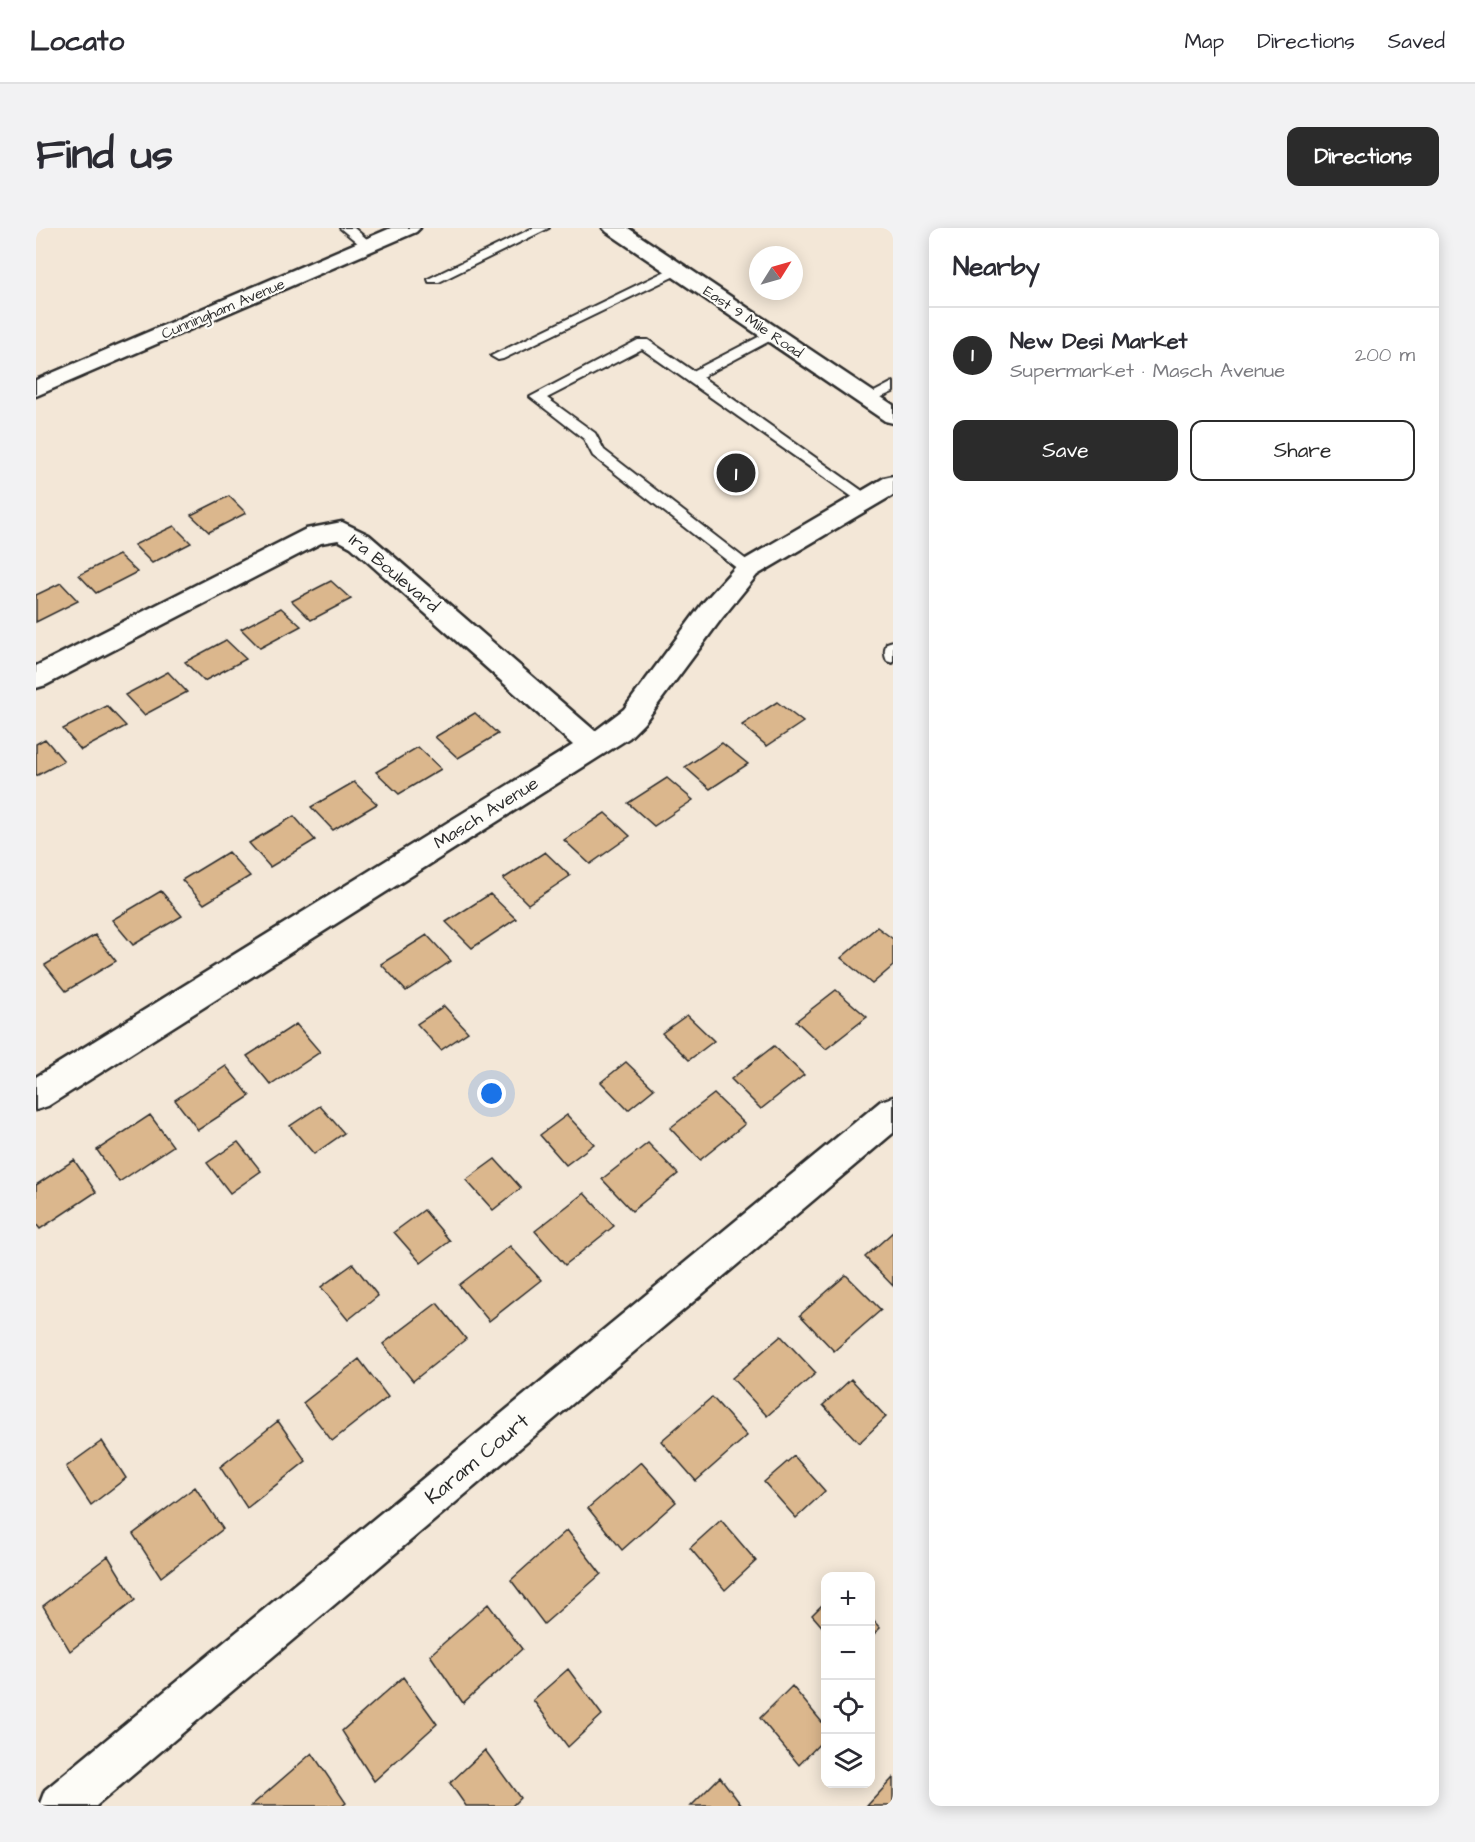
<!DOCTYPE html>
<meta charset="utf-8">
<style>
body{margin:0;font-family:"Architects Daughter",sans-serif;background:#f2f2f3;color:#2b2b33}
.controls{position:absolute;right:18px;bottom:18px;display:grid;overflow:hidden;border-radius:12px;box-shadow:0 3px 15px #0003}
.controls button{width:54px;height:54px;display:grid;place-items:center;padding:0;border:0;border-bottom:2px solid #e1e1e2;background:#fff;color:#2b2b33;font:30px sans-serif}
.compass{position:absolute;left:713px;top:18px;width:54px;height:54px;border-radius:50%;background:#fff;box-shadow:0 3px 15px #0003;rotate:53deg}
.you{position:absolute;left:456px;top:866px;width:21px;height:21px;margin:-15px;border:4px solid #fff;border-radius:50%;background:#1a73e8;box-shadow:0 0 0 9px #1a73e833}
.badge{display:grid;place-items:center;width:39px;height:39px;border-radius:50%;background:#2b2b2b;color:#fff;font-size:20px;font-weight:700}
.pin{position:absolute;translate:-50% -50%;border:3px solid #fff;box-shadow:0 2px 6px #0006}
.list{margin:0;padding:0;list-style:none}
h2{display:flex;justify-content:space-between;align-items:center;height:78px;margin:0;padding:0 24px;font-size:26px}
h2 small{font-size:20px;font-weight:400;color:#7c7c81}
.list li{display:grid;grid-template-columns:39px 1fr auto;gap:18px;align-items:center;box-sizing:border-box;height:96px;padding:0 24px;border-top:2px solid #e1e1e2}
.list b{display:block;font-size:22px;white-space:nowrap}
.list p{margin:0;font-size:20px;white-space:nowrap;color:#7c7c81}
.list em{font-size:20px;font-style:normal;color:#7c7c81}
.actions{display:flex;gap:12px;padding:18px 24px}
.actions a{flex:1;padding:14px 0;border:2px solid #2b2b2b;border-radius:12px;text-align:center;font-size:21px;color:#2b2b2b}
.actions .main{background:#2b2b2b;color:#fff}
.icon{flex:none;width:33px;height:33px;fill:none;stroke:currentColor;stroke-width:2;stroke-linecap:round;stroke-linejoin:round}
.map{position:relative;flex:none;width:857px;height:1578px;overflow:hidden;border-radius:12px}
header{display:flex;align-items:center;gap:36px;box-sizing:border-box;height:84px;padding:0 30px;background:#fff;border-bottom:2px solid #e1e1e2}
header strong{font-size:28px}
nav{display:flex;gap:33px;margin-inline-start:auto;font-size:21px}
.intro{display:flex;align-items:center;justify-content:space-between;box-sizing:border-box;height:144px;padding:0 36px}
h1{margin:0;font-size:42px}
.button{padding:15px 27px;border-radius:12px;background:#2b2b2b;color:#fff;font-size:21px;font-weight:700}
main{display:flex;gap:36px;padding:0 36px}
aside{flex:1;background:#fff;border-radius:12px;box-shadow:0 3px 15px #0003}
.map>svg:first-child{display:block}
</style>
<header>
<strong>Locato</strong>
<nav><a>Map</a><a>Directions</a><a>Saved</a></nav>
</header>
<div class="intro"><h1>Find us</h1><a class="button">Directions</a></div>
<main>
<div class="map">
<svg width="857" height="1578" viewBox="0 0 857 1578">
<rect width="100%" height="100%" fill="#f3e7d7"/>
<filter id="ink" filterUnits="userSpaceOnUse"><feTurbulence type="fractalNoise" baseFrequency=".0167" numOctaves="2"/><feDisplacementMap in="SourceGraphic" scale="12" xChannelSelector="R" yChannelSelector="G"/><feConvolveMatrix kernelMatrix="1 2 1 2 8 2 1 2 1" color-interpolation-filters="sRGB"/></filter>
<g filter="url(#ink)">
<!-- building -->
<path fill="#dbb78d" stroke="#2b2b2b" stroke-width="1.5" d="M193,268L210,285L173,304L155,287Z
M138,298L155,315L116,335L98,317Z
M83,327L101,344L60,365L43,347Z
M295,353L315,371L275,392L256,373Z
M25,355L42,373L0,394V367Z
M245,380L265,398L224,420L205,401Z
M190,412L210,431L168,453L149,434Z
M132,444L151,464L108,487L89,467Z
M741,474L767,494L731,518L706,497Z
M71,478L90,498L45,522L27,501Z
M439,485L462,506L422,530L399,509Z
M9,511L28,533L0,548V516Z
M686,515L712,536L674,561L649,539Z
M382,519L405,541L363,566L340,544Z
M631,550L657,572L618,598L592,575Z
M318,554L341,576L297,602L275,579Z
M569,585L594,608L554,636L528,612Z
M258,588L279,612L234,639L213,615Z
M192,624L214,648L168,676L146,652Z
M509,624L534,648L492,676L467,651Z
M125,663L146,688L97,717L76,692Z
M454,666L480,691L436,720L410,694Z
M841,699L857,711V738L836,756L805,730Z
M59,707L80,733L30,763L9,737Z
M391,707L415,733L370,763L345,736Z
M800,762L831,789L790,821L760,793Z
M408,778L432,804L405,822L381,796Z
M651,787L678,813L653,832L626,805Z
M260,796L284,824L235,857L211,828Z
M738,818L768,847L725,881L695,851Z
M590,834L618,861L592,882L565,854Z
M190,838L214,868L162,902L139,872Z
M678,866L709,896L664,932L634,900Z
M284,878L308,905L278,926L254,898Z
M114,887L137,918L83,954L61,922Z
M531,887L558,916L530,937L504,907Z
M202,914L225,943L194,965L171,935Z
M612,915L642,946L596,983L566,951Z
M459,931L485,960L457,982L430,952Z
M38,932L60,964L4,1001L0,996V957Z
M548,965L578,998L529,1037L499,1003Z
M388,982L414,1013L385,1035L358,1004Z
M857,1004V1058L829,1029Z
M474,1018L505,1052L453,1093L423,1057Z
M317,1036L342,1068L312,1092L285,1059Z
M810,1047L845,1082L798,1123L764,1087Z
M401,1075L430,1111L377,1153L347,1116Z
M745,1108L780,1145L731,1188L696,1150Z
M323,1131L352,1169L296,1213L267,1175Z
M815,1151L850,1189L823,1215L787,1177Z
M676,1169L711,1208L660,1253L625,1213Z
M242,1193L270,1233L211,1280L184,1239Z
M66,1213L90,1250L55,1277L30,1239Z
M758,1228L789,1263L760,1290L728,1254Z
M605,1234L640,1274L586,1322L552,1280Z
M159,1259L187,1301L125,1349L97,1306Z
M685,1292L720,1333L689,1362L654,1320Z
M531,1302L565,1346L508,1396L475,1352Z
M72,1328L99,1372L34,1423L7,1378Z
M790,1373V1403L776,1387Z
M452,1376L486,1421L427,1475L394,1427Z
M834,1389L844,1400L834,1410Z
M532,1441L566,1487L532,1519L497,1472Z
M367,1449L401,1496L338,1553L306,1503Z
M756,1458L790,1499V1509L763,1537L724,1490Z
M449,1522L484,1570L476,1578H430L414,1555Z
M276,1525L310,1575L306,1578H215Z
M684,1549L706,1578H655Z
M857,1550V1578H831Z"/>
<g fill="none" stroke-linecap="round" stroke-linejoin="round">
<defs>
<path id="service" d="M304,0H318L339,18L337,21H329Z
M497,0H513L403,54H393L392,51Z
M640,38L645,39L646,42L645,45L467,131L462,132L455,128Z
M736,102L741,103L743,106L741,109L666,149L835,269L837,272L835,275H825L606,121L511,170L559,205L568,222L717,337L720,341L717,345H707L557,228L548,211L494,169L602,112H612L657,143Z
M857,154V164L832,175L825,171Z
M857,413V435L851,433C848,427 848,421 851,415Z"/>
<path id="minor" d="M355,0H384L380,4L0,168V152Z
M857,248V267L721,347L686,390L608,495L593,510L12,878L0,882V849L537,517L315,319L302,312L285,315L10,457L0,460V438L270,301L306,294L333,307L559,503L588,481L666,376L703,335L848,250Z
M857,869V905L60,1578H3L9,1562L845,873Z"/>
<path id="secondary" d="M567,0H592L857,177V195L849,193L571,4Z"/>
</defs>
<!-- service casing -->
<use href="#service" stroke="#2b2b2b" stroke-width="4"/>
<!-- minor casing -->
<use href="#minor" stroke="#2b2b2b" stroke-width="5"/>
<!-- secondary casing -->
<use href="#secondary" stroke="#2b2b2b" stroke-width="5"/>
<!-- service -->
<use href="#service" fill="#fdfcf7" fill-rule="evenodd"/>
<!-- minor -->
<use href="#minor" fill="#fdfcf7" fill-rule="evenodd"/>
<!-- secondary -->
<use href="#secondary" fill="#fdfcf7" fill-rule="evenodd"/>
</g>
</g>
<g text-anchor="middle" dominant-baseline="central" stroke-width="4.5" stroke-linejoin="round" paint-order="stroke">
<!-- far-street labels -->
<g font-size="15" fill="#2b2b2b" stroke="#fdfcf7">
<text transform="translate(187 81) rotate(-23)">Cunningham Avenue</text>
<text transform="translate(717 94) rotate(34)">East 9 Mile Road</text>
</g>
<!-- street labels -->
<g font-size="18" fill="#2b2b2b" stroke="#fdfcf7">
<text transform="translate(358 345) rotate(40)">Ira Boulevard</text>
<text transform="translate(450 585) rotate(-32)">Masch Avenue</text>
</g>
<!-- near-street labels -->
<g font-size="21" fill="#2b2b2b" stroke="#fdfcf7">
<text transform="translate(441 1231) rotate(-40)">Karam Court</text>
</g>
</g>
</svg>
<div class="controls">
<button>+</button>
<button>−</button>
<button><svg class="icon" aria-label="locate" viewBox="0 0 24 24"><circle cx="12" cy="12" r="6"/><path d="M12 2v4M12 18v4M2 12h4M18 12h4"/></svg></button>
<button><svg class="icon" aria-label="layers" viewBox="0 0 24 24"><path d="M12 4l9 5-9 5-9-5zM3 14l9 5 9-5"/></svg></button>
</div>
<svg class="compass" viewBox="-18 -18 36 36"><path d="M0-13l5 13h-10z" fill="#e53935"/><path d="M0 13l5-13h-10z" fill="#7c7c81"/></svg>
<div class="you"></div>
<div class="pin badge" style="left:700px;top:245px">1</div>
</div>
<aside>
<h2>Nearby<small></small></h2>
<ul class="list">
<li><span class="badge">1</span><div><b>New Desi Market</b><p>Supermarket · Masch Avenue</p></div><em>200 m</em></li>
</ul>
<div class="actions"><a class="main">Save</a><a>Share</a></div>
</aside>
</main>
